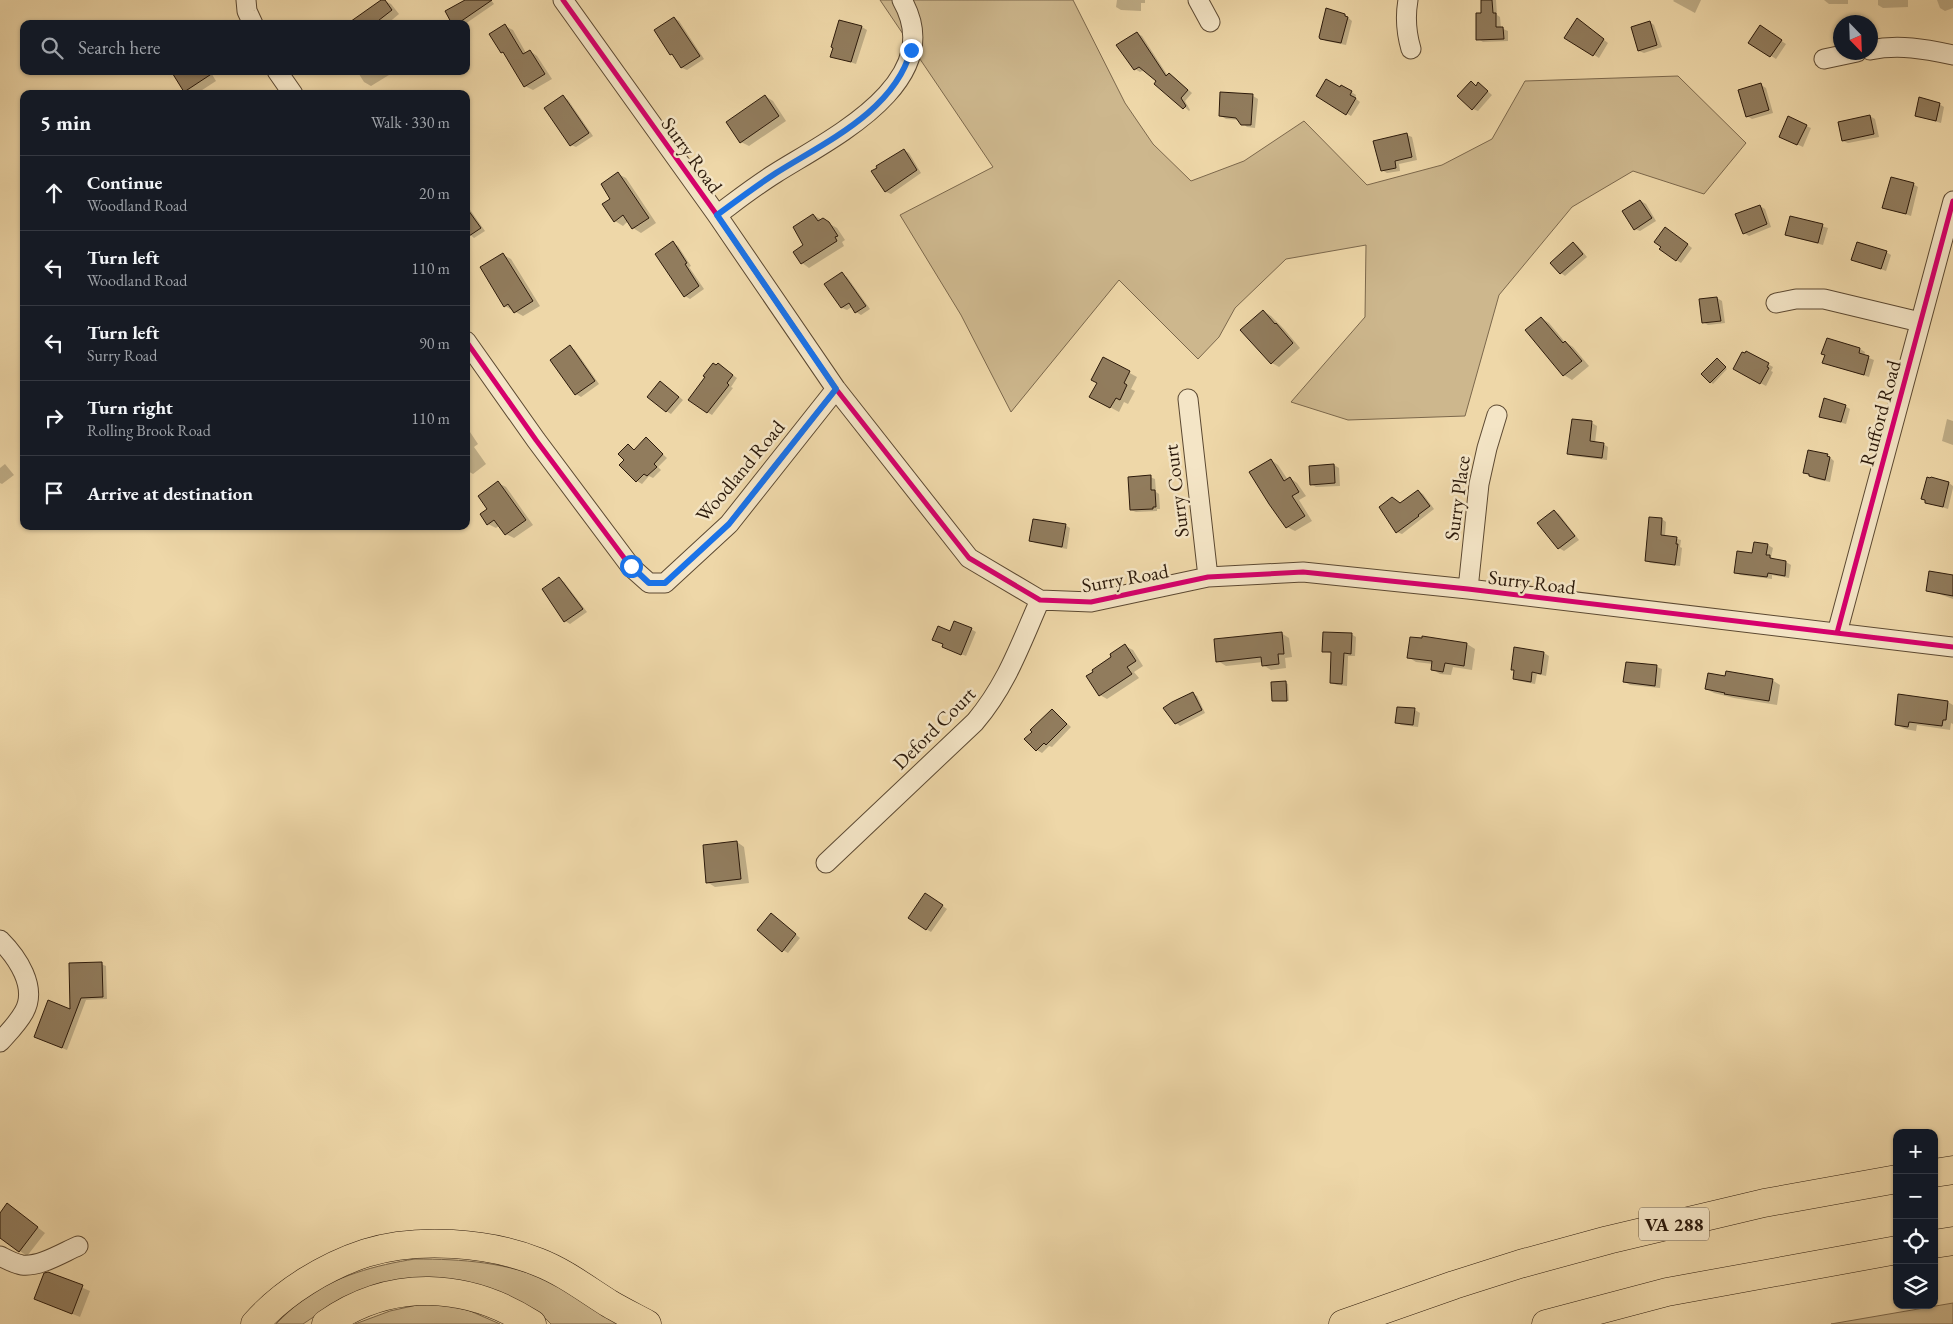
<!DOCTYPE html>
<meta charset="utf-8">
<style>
body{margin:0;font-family:"EB Garamond",serif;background:#242831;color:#f1f3f6}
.controls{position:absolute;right:15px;bottom:15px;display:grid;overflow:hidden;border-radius:10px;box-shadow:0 1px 4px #0004}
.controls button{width:45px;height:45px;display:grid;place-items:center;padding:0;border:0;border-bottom:1px solid #363941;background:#171b24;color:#f1f3f6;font:25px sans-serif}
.compass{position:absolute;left:1833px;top:15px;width:45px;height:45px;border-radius:50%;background:#171b24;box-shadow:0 1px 4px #0004;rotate:157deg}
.stop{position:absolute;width:15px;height:15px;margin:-11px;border:4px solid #1a73e8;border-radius:50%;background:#fff}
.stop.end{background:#1a73e8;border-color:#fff;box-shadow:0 1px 5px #0008}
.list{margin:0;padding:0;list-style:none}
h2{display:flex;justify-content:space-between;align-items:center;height:65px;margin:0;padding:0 20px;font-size:21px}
h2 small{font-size:16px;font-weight:400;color:#9ea1a6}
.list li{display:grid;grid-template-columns:32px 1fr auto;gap:15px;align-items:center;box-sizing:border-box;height:75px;padding:0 20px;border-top:1px solid #363941}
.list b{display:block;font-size:19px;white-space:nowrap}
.list p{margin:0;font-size:16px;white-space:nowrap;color:#9ea1a6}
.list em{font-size:16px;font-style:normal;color:#9ea1a6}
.icon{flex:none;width:28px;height:28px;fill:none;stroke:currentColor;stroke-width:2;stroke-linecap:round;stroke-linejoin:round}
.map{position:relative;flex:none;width:1953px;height:1324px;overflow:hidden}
.search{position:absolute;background:#171b24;box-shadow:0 1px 4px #0004;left:20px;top:20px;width:450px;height:55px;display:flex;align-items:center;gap:12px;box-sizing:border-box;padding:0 18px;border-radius:10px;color:#9ea1a6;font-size:19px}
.panel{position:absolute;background:#171b24;box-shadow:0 1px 4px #0004;left:20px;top:90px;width:450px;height:440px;border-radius:10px}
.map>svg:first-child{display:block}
</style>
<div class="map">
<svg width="1953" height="1324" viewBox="0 0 1953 1324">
<rect width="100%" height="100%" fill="#eed7a8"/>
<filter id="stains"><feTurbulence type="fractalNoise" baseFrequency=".004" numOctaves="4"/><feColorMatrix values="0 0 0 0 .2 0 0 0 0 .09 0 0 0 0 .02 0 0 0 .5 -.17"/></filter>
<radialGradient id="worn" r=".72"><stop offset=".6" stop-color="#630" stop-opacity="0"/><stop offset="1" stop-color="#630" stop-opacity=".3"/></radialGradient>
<!-- green -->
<path fill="#cdb78d" stroke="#7c684c" d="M880,0H1073L1125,103L1153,144L1191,181L1244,161L1304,121L1367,185L1442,165L1492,139L1525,81L1678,76L1746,143L1704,194L1633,171L1572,207L1499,295L1465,416L1348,420L1291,402L1365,317L1366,245L1286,259L1235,308L1219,337L1198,359L1119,280L1011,412L961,315L900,215L993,167Z
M415,1259C462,1259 508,1262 551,1282C573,1291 599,1311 620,1324H551L546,1319L506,1297L379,1285L339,1300L303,1324H276C284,1316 293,1307 302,1300C335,1276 376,1265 415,1259Z
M426,1303L468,1310L500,1324H355L390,1311Z
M1953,1303V1324H1831Z"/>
<!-- shadow -->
<path fill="#0003" d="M383,0L391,4L399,14L387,24H349Z
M464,0H491L494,4L465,24H454L465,2Z
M1117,0H1145V3H1141V11L1121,10L1116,7Z
M1482,0H1496L1497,15L1500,17L1501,28L1508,31V41L1483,42L1478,39L1482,14Z
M1674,0H1701L1695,13L1673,1Z
M1824,0H1848V4H1829Z
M1878,0H1908V7L1883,8L1878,5Z
M1937,0H1953V8L1945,11L1940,8Z
M1345,15L1352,21L1346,45L1326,41L1321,38Z
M674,18L679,21L704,59L687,70L682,68L675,57L671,54Z
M1650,22L1654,25L1662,47L1644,53L1639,51L1632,28Z
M1582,23L1608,43L1599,58L1566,37Z
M505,26L513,30L526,53L530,51L537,56L552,79L533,90L525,86L506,55L502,52Z
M862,27L867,30L856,64L832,56Z
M1765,30L1786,44L1776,59L1750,42Z
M1137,33L1142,36L1168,76L1169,75L1174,77L1192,93L1185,101L1190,110L1189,111L1144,70L1140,72L1135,69Z
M210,71L216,81L196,94H189L185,91Z
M357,71H386L389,75L371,86L364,82Z
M1471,82L1477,86L1479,84L1492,95L1478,111L1473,109Z
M1761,85L1766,88L1773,113L1752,119L1747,116Z
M1342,86L1356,95L1355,98L1360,102L1351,116L1317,96L1340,89Z
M765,96L773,101L786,121L749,146L741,142Z
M1253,96L1258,99L1255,128L1247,127L1239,120L1226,119L1221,116Z
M563,97L568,100L593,136L576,147L571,145Z
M1939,104L1944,107L1941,123L1916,116Z
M1870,116L1875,119L1879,137L1848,143L1843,141Z
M1806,126L1811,128L1803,147L1785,139Z
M1407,135L1412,137L1417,160L1399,164L1400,171L1387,173L1382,170Z
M904,150L909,153L921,173L891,194L886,192Z
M618,174L626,178L656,223L641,233L633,228L628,221L623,226L615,221L604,205L612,199Z
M1913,184L1918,187L1911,216L1884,207Z
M1641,201L1646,204L1656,221L1640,231L1635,229Z
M466,204L485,231L474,238L466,231Z
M1760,206L1765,209L1771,227L1749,236L1744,233Z
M813,215L837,228L845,240L842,242L844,246L809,268L802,263L804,246Z
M1791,217L1828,228L1823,245L1792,237L1787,235Z
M1670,231L1692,248L1681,263L1676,260Z
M673,243L678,246L691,266L689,267L704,289L690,299L685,296Z
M1574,243L1578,246L1587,257L1565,276L1561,273Z
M1886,252L1891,255L1886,271L1853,259Z
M503,255L511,259L540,306L523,316L505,306Z
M842,274L847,277L870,309L861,315L856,312L853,306L847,310L842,308L826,284Z
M1717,298L1722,301L1725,323L1708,325L1703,322Z
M1263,311L1271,316L1284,329L1300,348L1279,367L1272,363Z
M1541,318L1549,323L1565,342L1573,347L1589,366L1572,380L1564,375L1527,330Z
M570,347L575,350L599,384L581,397L576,394Z
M1860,349L1865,352L1864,356L1874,360L1869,377L1829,365L1826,356L1822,354Z
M1747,352L1773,367L1771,371L1773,372L1766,386L1734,369Z
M1104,359L1137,377L1131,389L1135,391L1128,404L1124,402L1119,412L1091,397L1098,383Z
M1719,361L1727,369L1713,384L1703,374Z
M723,368L737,378L731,387L733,388L712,415L707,412Z
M665,385L683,400L671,414L666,411Z
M1845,406L1850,409L1846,424L1821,417Z
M1947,419L1953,421V445L1942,441Z
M1592,423L1597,426L1595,443L1603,444L1608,447L1607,460L1573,456L1568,453Z
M466,426L478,444L474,447L486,464L473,474L466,470Z
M646,439L667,458L658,467L661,470L653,478L649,476L642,484L637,481L625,460L628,446L635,451Z
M1827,455L1834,461L1830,482L1815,479L1804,472Z
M1271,460L1278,465L1288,480L1290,478L1297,483L1306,496L1299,500L1312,521L1295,531L1287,527Z
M5,464L14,475L2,484L0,483V468Z
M1334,465L1339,468L1340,486L1316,487L1311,484Z
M1150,477L1155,479L1156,492L1159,494L1160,509H1157V511L1136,512L1131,510Z
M498,483L506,487L533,525L514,538L506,534L500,525L496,528L488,524L489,509Z
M1949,483L1953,486V488L1948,509L1926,502Z
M1418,491L1423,494L1434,509L1402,534L1397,532L1401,504Z
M1554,511L1559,514L1579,540L1564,551L1559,548L1539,523Z
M1650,518L1662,519L1666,522L1665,536L1681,540L1680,547L1682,548L1680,566L1650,563L1646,560Z
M1065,525L1070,528L1067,549L1035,543L1030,540Z
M1768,545L1773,548L1771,557L1774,560L1786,562L1791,565L1789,578L1772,575V579L1740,575L1735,572L1753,555Z
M1953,575V599L1928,590Z
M559,579L564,582L587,612L570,624L565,621Z
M971,629L976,632L966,656L949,649L951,632Z
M1281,633L1289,638L1292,657L1285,658L1286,668L1271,670L1263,665V662L1226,666L1218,661Z
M1351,634L1356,637L1355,656H1348L1347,686L1337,685L1332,683L1333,654L1323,651Z
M1423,638L1467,644L1475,649L1472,670L1453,667L1451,675L1440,674L1432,669L1433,664L1416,662L1408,657Z
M1125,646L1133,650L1143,666L1134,672L1139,678L1107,699L1100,695L1113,657Z
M1515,649L1544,653L1549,656L1546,676L1537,674L1535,684L1519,681L1514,678L1515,671L1512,669Z
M1627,663L1657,667L1662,669L1660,688L1630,685L1625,682Z
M1726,677L1772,680L1780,685L1777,705L1734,698L1714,693L1706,689Z
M1286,683L1288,684L1289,701H1274Z
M1193,694L1197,696L1205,713L1180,726L1176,723Z
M1899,695L1948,702L1953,705V724L1951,723L1950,730L1917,725L1916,731L1905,729L1897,725Z
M1052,710L1071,727L1052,747L1049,746L1042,753L1037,750Z
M1415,710L1420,713L1418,727L1401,725L1396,722Z
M737,842L744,847L749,883L715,887L707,882Z
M930,897L947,909L931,932L926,929Z
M776,918L800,938L788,953L783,950Z
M101,964L106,966L107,999L86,1000L67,1050L35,1037L71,1011Z
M15,1210L45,1233L27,1256L0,1237V1215Z
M48,1273L90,1291L80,1317L36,1299Z"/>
<!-- building -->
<path fill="#917c5d" stroke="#2c1a0b" d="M381,0H385L392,10L374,24H347Z
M465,0H492L457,24H452L445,11Z
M1481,0H1492L1493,13H1496V27H1503L1504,39L1476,40V13H1481Z
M1326,8L1345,14V16L1348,17L1341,43L1320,39L1319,37Z
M674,17L700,56L681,68L672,54L670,55L654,30Z
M1577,18L1604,39L1593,56L1564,38Z
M839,20L862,26L851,62L830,57L833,48L831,47Z
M1650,21L1657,45L1638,51L1631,27Z
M505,24L523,54L530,50L545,74L524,87L503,52L501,53L489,34Z
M1760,25L1782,40L1770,57L1748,43Z
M1137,32L1166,76L1169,73L1188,90L1181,98L1186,106L1183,109L1154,84L1156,81L1139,67L1134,70L1116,45Z
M171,71H216L184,92Z
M1326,79L1340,87L1341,85L1352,91L1350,95L1356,98L1346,115L1316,96Z
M1471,81L1476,86L1478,82L1488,91L1472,110L1457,96Z
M1761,83L1769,110L1746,117L1738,90Z
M1220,92L1253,94L1251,125H1241L1236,118L1219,116Z
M563,95L589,133L570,146L544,108Z
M765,95L779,116L740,143L726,122Z
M1919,97L1940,103L1936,121L1915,116Z
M1870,115L1874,134L1842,141L1838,122Z
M1788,116L1807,125L1797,145L1779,137Z
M1407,133L1412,157L1395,161L1396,168L1381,171L1373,141Z
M904,149L917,170L885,192L871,171L877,168L876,166Z
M618,172L649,218L632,229L623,215L614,222L602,204L610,199L601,184Z
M1891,177L1914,183L1906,214L1882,208Z
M1640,200L1652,218L1634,230L1622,211Z
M1760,205L1767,224L1743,234L1735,214Z
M466,207L481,228L466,238Z
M813,214L818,221L823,218L829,222L838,236L835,237L837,241L801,264L793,252L803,245L793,227Z
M1790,216L1823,224L1818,243L1785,235Z
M1665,227L1688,244L1676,261L1659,249L1661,247L1654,242Z
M673,241L687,263L685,264L699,286L684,297L655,254Z
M1573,242L1583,254L1560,274L1550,263Z
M1857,242L1887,251L1881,269L1851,260Z
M503,253L533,301L514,313L508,304L504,307L480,267Z
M842,272L866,306L855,313L849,303L841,308L824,284Z
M1717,297L1721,321L1702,323L1699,299Z
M1263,310L1275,324L1276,323L1293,343L1271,364L1240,330Z
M1541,317L1563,343L1565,341L1582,361L1563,376L1525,330Z
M1827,338L1860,348L1859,353L1869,356L1864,375L1822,363L1825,355L1821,354Z
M570,345L595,381L575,395L550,360Z
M1746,351L1769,363L1767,367L1769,368L1760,384L1733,369L1742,352L1745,353Z
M1103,357L1130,371L1124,383L1127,385L1120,400L1116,398L1110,408L1089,397L1097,383L1091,380Z
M1717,358L1726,367L1710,383L1701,374Z
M713,363L716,365L718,363L733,375L727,383L729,385L707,413L688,400L705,377L703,376Z
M660,381L679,397L666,412L647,397Z
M1824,398L1846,405L1841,422L1819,417Z
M1572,419L1592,421L1590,441L1604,443L1602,458L1567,454Z
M646,437L663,454L654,464L657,467L647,476L644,474L636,482L619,465L624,460L618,454L628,444L634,450Z
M1808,450L1828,454L1827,456L1830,457L1825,480L1809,476V474L1803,473Z
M1271,459L1284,481L1290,477L1299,492L1292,496L1305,516L1286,528L1269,504L1249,472Z
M1334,464L1335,483L1310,485L1309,466Z
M1151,475V490H1155L1156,507H1153V509L1130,510L1128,477Z
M1927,477L1930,478L1931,477L1949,482L1943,507L1925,503V500L1921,499Z
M498,481L526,520L505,535L494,520L487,525L480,514L487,509L478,496Z
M1418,490L1430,506L1418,515L1419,516L1396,533L1379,507L1392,497L1400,503Z
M1554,510L1575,536L1558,549L1537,523Z
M1649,517L1662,518L1661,535L1677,537L1676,544H1678L1675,565L1645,561Z
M1033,519L1066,524L1062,547L1029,541Z
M1754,542L1768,544L1766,555H1770V558L1786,561L1785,576L1768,573L1767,577L1734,573L1737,551L1752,553Z
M1929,571L1953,575V596L1926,591Z
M559,577L583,609L564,622L542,589Z
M954,621L972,628L961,655L942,647L943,644L932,640L938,626L950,631Z
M1282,632L1284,654H1278L1279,664L1262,666L1261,657L1216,662L1214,639Z
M1323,632L1352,633L1351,654L1344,653L1342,684L1330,683L1331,652H1322Z
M1422,636L1467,643L1464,666L1445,663L1443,672L1431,670L1432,661L1407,658L1410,637L1422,638Z
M1125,644L1136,661L1127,667L1132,674L1099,696L1086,676L1093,672L1092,670L1111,657L1110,654Z
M1514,647L1544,652L1541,674L1532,672L1531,682L1513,679L1514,670H1511Z
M1626,662L1657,665L1655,686L1623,682Z
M1726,671L1773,679L1769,701L1724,694L1725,693L1705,689L1708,673L1725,676Z
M1286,681L1287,701H1272L1271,682Z
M1193,692L1202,710L1175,724L1163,708L1172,702Z
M1898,694L1948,701L1946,720H1943L1942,726L1909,722L1908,727L1895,725Z
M1397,707L1415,708L1413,725L1395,723Z
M1052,709L1067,724L1046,745L1044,743L1036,751L1024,739L1032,732L1030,730Z
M737,841L741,879L706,883L703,845Z
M925,893L943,905L926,930L908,918Z
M771,913L796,934L782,952L757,930Z
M102,962L103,997L81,998L62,1048L34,1037L48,1000L70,1009L69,963Z
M7,1203L38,1227L19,1252L0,1238V1213Z
M48,1272L83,1285L72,1314L34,1299L44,1273Z"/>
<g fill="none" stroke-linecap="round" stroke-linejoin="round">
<defs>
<path id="minor" d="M246,0L247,11L253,24
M563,0L717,215L836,389L969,558L1040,600L1091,602L1208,577L1303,572L1468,589L1953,647
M1198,0L1210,22
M1408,0C1405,17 1406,32 1411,49
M1870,50C1899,44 1925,49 1953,55
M1824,59L1857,52
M277,71L293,94
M717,215C736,201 755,186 776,173C830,139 949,82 902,0
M1776,303L1796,299H1824L1920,322
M466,341L536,440L631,567L649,583H665L729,524L836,389
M1188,399L1208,577
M1468,589L1479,484L1487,448L1497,415
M1837,633L1953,201
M826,863L975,722C1007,684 1020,645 1040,600
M0,940C17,957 38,987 24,1012C18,1023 8,1033 0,1042
M0,1256C6,1259 15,1264 22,1265C40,1267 62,1253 78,1246"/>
<path id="highway" d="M1934,1173L1953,1170
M1934,1244L1953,1241
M255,1324C283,1292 326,1266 366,1253C417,1237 489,1242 538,1262C564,1272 586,1289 610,1304C622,1311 634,1317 647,1324
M326,1324C391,1278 467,1282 532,1324
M1343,1324L1454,1285L1520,1264L1608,1240L1764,1203L1897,1179
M1546,1324L1667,1292L1897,1250"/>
</defs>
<!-- minor casing -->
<use href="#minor" stroke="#5c4932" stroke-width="21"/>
<!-- highway casing -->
<use href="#highway" stroke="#2c1a0b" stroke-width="29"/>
<!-- minor -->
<use href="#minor" stroke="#f4e5c6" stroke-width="19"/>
<!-- highway -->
<use href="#highway" stroke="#eed7a8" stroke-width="28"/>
<defs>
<path id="cycleway" d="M563,0L717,215L836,389L969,558L1040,600L1091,602L1208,577L1303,572L1468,589L1953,647
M466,341L536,440L631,567L649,583H665L729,524L836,389
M1837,633L1953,201"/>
</defs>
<!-- cycleway casing -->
<use href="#cycleway" stroke="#f4e5c6" stroke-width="8"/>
<!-- cycleway -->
<use href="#cycleway" stroke="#d6006c" stroke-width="5"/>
</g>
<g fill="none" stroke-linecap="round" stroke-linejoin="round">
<!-- route -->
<path stroke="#1a73e8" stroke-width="6" d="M631,566L649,583H665L729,524L836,389L717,215C736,201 756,186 776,173C827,141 894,111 911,50"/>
</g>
<g text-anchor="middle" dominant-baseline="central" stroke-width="5" stroke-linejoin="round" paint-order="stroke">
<!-- shield labels -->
<rect fill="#f4e5c6" stroke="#685743" stroke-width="1" x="1639" y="1207.5" width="70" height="33" rx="4"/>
<g font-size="19" font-weight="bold" fill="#2c1a0b">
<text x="1674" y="1224">VA 288</text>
</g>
<!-- street labels -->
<g font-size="20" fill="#2c1a0b" stroke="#f4e5c6">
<text transform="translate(692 155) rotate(54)">Surry Road</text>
<text transform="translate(1880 413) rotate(-75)">Rufford Road</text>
<text transform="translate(740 471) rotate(-50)">Woodland Road</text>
<text transform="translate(1176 491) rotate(-97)">Surry Court</text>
<text transform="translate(1457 498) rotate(-82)">Surry Place</text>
<text transform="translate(1125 578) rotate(-10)">Surry Road</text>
<text transform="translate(1532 582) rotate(7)">Surry Road</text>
<text transform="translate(934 728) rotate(-45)">Deford Court</text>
</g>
</g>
<rect width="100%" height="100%" filter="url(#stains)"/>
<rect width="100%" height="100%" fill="url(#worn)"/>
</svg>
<div class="controls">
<button>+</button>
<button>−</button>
<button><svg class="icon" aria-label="locate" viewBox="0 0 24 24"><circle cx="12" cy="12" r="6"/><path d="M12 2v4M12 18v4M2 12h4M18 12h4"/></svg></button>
<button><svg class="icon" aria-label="layers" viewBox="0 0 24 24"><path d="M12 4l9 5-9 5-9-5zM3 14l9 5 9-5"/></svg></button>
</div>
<svg class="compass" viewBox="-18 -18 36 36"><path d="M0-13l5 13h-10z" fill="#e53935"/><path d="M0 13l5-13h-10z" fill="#9ea1a6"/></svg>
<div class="stop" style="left:631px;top:566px"></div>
<div class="stop end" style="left:911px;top:50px"></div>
<div class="search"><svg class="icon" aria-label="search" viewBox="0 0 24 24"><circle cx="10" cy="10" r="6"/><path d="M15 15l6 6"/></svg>Search here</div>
<section class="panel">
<h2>5 min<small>Walk · 330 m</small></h2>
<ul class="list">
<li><svg class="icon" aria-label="ahead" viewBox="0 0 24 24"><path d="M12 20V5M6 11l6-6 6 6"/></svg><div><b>Continue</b><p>Woodland Road</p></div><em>20 m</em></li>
<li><svg class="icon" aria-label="left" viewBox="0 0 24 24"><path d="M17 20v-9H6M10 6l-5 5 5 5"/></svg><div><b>Turn left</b><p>Woodland Road</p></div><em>110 m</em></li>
<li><svg class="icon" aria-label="left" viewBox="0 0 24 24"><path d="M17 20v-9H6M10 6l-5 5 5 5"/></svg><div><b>Turn left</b><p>Surry Road</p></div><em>90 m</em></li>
<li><svg class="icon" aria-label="right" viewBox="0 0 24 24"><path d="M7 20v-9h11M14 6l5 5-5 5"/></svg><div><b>Turn right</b><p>Rolling Brook Road</p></div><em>110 m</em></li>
<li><svg class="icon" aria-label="arrive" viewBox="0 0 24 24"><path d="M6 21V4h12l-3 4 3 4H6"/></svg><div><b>Arrive at destination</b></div></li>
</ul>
</section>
</div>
